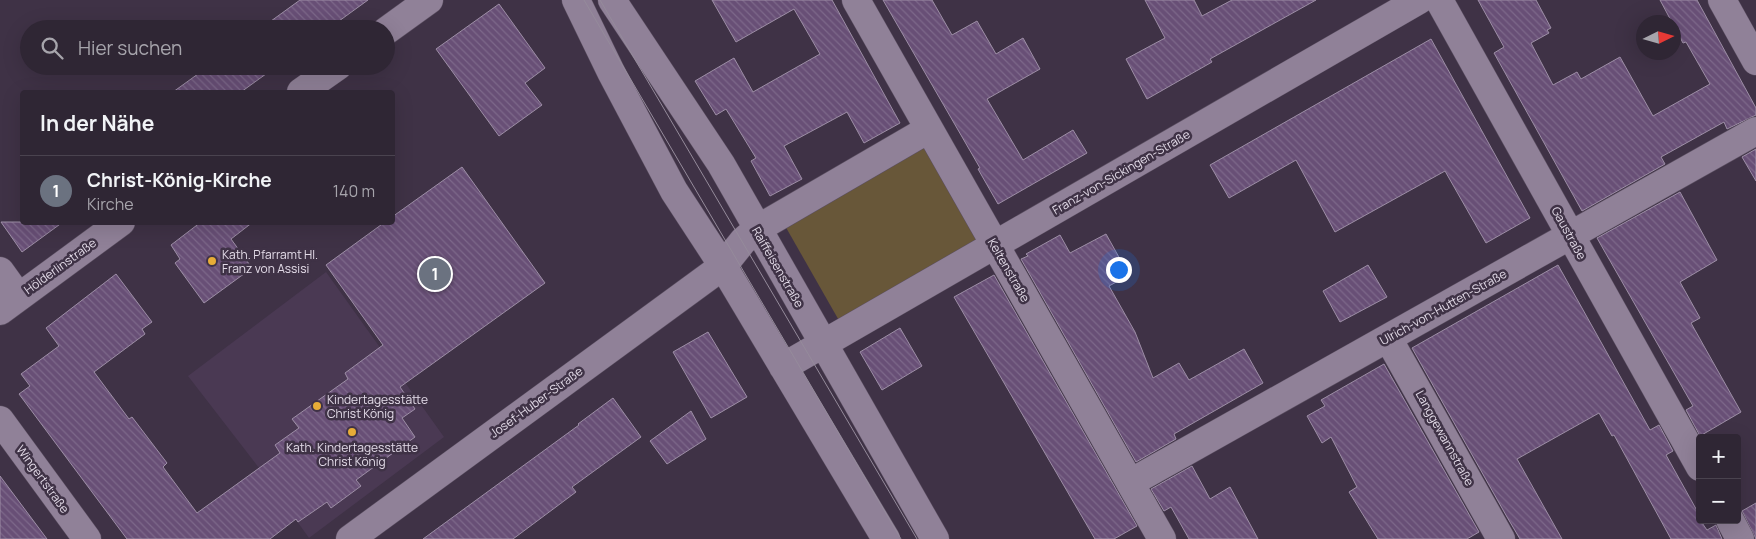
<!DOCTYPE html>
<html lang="de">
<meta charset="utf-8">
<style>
body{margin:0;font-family:Manrope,sans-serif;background:#3b3240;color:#f1f3f6}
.controls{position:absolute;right:15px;bottom:15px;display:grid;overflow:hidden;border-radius:5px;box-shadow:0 5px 20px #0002}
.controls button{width:45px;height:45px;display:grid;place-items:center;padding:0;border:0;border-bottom:1px solid #4a434f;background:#2f2634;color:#f1f3f6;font:25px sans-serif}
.compass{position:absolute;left:1636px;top:15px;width:45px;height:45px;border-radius:50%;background:#2f2634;box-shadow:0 5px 20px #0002;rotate:85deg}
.you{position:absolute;left:1118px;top:269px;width:18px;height:18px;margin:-12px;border:4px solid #fff;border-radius:50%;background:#1a73e8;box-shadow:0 0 0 8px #1a73e833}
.badge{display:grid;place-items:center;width:32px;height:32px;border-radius:50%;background:#95b2f1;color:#fff;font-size:16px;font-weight:700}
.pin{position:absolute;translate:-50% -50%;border:2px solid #fff;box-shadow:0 1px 5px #0006}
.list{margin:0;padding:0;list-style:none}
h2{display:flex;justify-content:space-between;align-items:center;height:65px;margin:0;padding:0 20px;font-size:21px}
h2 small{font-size:16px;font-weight:400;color:#a7a5ac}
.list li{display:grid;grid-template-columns:32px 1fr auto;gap:15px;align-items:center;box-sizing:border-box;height:70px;padding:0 20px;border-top:1px solid #4a434f}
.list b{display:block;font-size:19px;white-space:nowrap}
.list p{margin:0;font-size:16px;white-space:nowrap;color:#a7a5ac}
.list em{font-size:16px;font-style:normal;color:#a7a5ac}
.icon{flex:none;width:28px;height:28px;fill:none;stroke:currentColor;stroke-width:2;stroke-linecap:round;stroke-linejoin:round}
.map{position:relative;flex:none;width:1756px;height:539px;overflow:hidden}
.search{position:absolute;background:#2f2634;box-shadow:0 5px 20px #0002;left:20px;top:20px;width:375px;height:55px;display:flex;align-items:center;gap:12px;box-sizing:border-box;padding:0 18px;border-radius:28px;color:#a7a5ac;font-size:19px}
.panel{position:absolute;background:#2f2634;box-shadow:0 5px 20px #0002;left:20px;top:90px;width:375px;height:135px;border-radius:5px}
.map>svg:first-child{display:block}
</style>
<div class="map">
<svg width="1756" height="539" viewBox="0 0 1756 539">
<defs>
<pattern id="building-back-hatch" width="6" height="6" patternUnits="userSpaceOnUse" patternTransform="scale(1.25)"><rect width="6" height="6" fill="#684f76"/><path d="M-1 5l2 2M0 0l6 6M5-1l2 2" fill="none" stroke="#7d688a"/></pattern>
</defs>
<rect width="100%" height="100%" fill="#3f3246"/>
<!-- built -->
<path fill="#4a3953" d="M326,272L444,437L309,538L259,468L188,376Z"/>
<!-- green -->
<path fill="#685739" d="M925,143L981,241L841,324L784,224Z"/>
<!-- building -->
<path fill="url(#building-back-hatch)" stroke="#9d8ea6" d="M300,0H368L328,29H260Z
M712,0H832L900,123L864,143L847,112L784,146L802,179L770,196L751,161L756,158L726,109L716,115L695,81L734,58L753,92L820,54L794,9L736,42Z
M883,0H932L952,35L977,21L996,54L1023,38L1040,69L987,99L1023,160L1073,130L1087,153L998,204L978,169L980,168Z
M1145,0H1194L1202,16L1232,0H1316L1210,59L1212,62L1147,99L1126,59L1165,38Z
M1478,0H1536L1551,28L1547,30L1549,33L1531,43L1553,85L1577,72L1581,79L1620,57L1653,116L1710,84L1686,42L1683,43L1660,0H1697L1756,108V115L1727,129L1724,122L1661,157L1665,164L1582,211L1494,53L1504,47Z
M499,4L545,68L525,83L542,105L499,136L436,49Z
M1431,39L1530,218L1486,243L1445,171L1335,232L1296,160L1229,198L1210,165Z
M209,66H277L241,92H173Z
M1756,149V181L1742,157Z
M462,167L545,283L400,387L415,409L402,418L415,437L356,480L361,486L331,508L327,502L298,522L296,519L270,539H127L19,394L30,386L21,374L59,346L46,328L116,274L152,322L142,329L145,334L94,372L129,419L132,417L167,463L163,467L197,513L280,453L275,445L299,428L292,419L348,379L345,373L383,345L326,265L385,222H392V217Z
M1680,192L1717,260L1680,282L1700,318L1691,323L1741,412L1700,436L1686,410L1693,406L1597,238Z
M1,222H63L22,252Z
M201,222H253L231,239L252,268L204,303L175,263L180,259L171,245Z
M1106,234L1129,275L1109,286L1135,332L1153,378L1179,363L1189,380L1244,349L1263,383L1174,434L1176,439L1136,462L1021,259L1028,256L1026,254L1060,235L1070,253Z
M1368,265L1387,297L1340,322L1323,291Z
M1558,265L1650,430L1659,425L1673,451L1666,455L1700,516V520L1707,530L1716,525L1722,539H1671L1614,435L1612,436L1599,413L1517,459L1562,539H1520L1507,517L1412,348Z
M994,275L1137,526L1114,539H1095L954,297Z
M900,328L922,366L882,390L860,352Z
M708,332L747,397L711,418L673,352Z
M1384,364L1479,532L1467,539H1378L1349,492L1357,487L1331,437L1322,443L1307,416L1325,406L1321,400Z
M613,398L641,437L572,487L576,492L513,539H423L579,425L578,424Z
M691,411L706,439L667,464L650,441Z
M1192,466L1210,499L1230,487L1258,539H1189L1171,507L1164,511L1151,489Z
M0,476L47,539H0Z
M1756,503V539L1742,511Z"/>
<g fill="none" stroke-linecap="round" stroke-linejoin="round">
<defs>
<path id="minor" d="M576,0L611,72L674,191L723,266L886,539
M612,0L721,164L935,539
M856,0L1162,539
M1439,0L1700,467
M1722,0L1756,61
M386,31L429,0
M301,92L338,66
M0,271L18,296
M0,311L121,222
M1388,338L1501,539
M783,367L1419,0
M0,420L87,539
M1130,483L1756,131
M1730,520L1740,539
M350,539L723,266L743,241L757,229L929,129"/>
</defs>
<!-- minor casing -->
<use href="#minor" stroke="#5b4f61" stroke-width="29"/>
<!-- minor -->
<use href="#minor" stroke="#908198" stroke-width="28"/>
<!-- tram -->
<path stroke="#958b9b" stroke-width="1" d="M584,0L901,539
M600,0L917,539"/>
</g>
<!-- markers -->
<g fill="#e7ac37" stroke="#3f3246" stroke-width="2">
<circle cx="212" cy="261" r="5"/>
<circle cx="317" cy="406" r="5"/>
<circle cx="352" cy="432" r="5"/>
</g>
<g text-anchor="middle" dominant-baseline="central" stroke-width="5" stroke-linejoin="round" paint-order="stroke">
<!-- street labels -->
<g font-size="12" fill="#e3dbe8" stroke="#3f3246">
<text transform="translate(1121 172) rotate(-30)">Franz-von-Sickingen-Straße</text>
<text transform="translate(1569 233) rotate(61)">Gaustraße</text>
<text transform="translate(60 266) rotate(-36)">Hölderlinstraße</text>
<text transform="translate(778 267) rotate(60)">Raiffeisenstraße</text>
<text transform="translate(1009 270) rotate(60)">Keltenstraße</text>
<text transform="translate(1443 307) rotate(-29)">Ulrich-von-Hutten-Straße</text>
<text transform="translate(536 402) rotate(-36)">Josef-Huber-Straße</text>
<text transform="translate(1445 438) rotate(61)">Langgewannstraße</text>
<text transform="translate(43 479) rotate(54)">Wingertstraße</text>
</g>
<!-- poi labels -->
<g font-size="12" fill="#e3dbe8" stroke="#3f3246" text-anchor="start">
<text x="222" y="254">Kath. Pfarramt Hl.<tspan x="222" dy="14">Franz von Assisi</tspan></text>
<text x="327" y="399">Kindertagesstätte<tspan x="327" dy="14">Christ König</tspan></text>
<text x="352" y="447" text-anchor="middle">Kath. Kindertagesstätte<tspan x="352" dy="14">Christ König</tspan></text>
</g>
</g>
</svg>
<div class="controls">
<button>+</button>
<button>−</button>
</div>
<svg class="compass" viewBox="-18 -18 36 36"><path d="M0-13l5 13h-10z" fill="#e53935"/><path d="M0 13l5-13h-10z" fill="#a7a5ac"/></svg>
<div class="you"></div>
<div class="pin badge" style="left:435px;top:274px;background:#6b7280">1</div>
<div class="search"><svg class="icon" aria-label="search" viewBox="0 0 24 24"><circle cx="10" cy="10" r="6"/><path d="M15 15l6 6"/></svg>Hier suchen</div>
<section class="panel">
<h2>In der Nähe<small></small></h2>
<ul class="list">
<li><span class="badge" style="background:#6b7280">1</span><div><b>Christ-König-Kirche</b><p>Kirche</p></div><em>140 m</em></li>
</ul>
</section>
</div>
